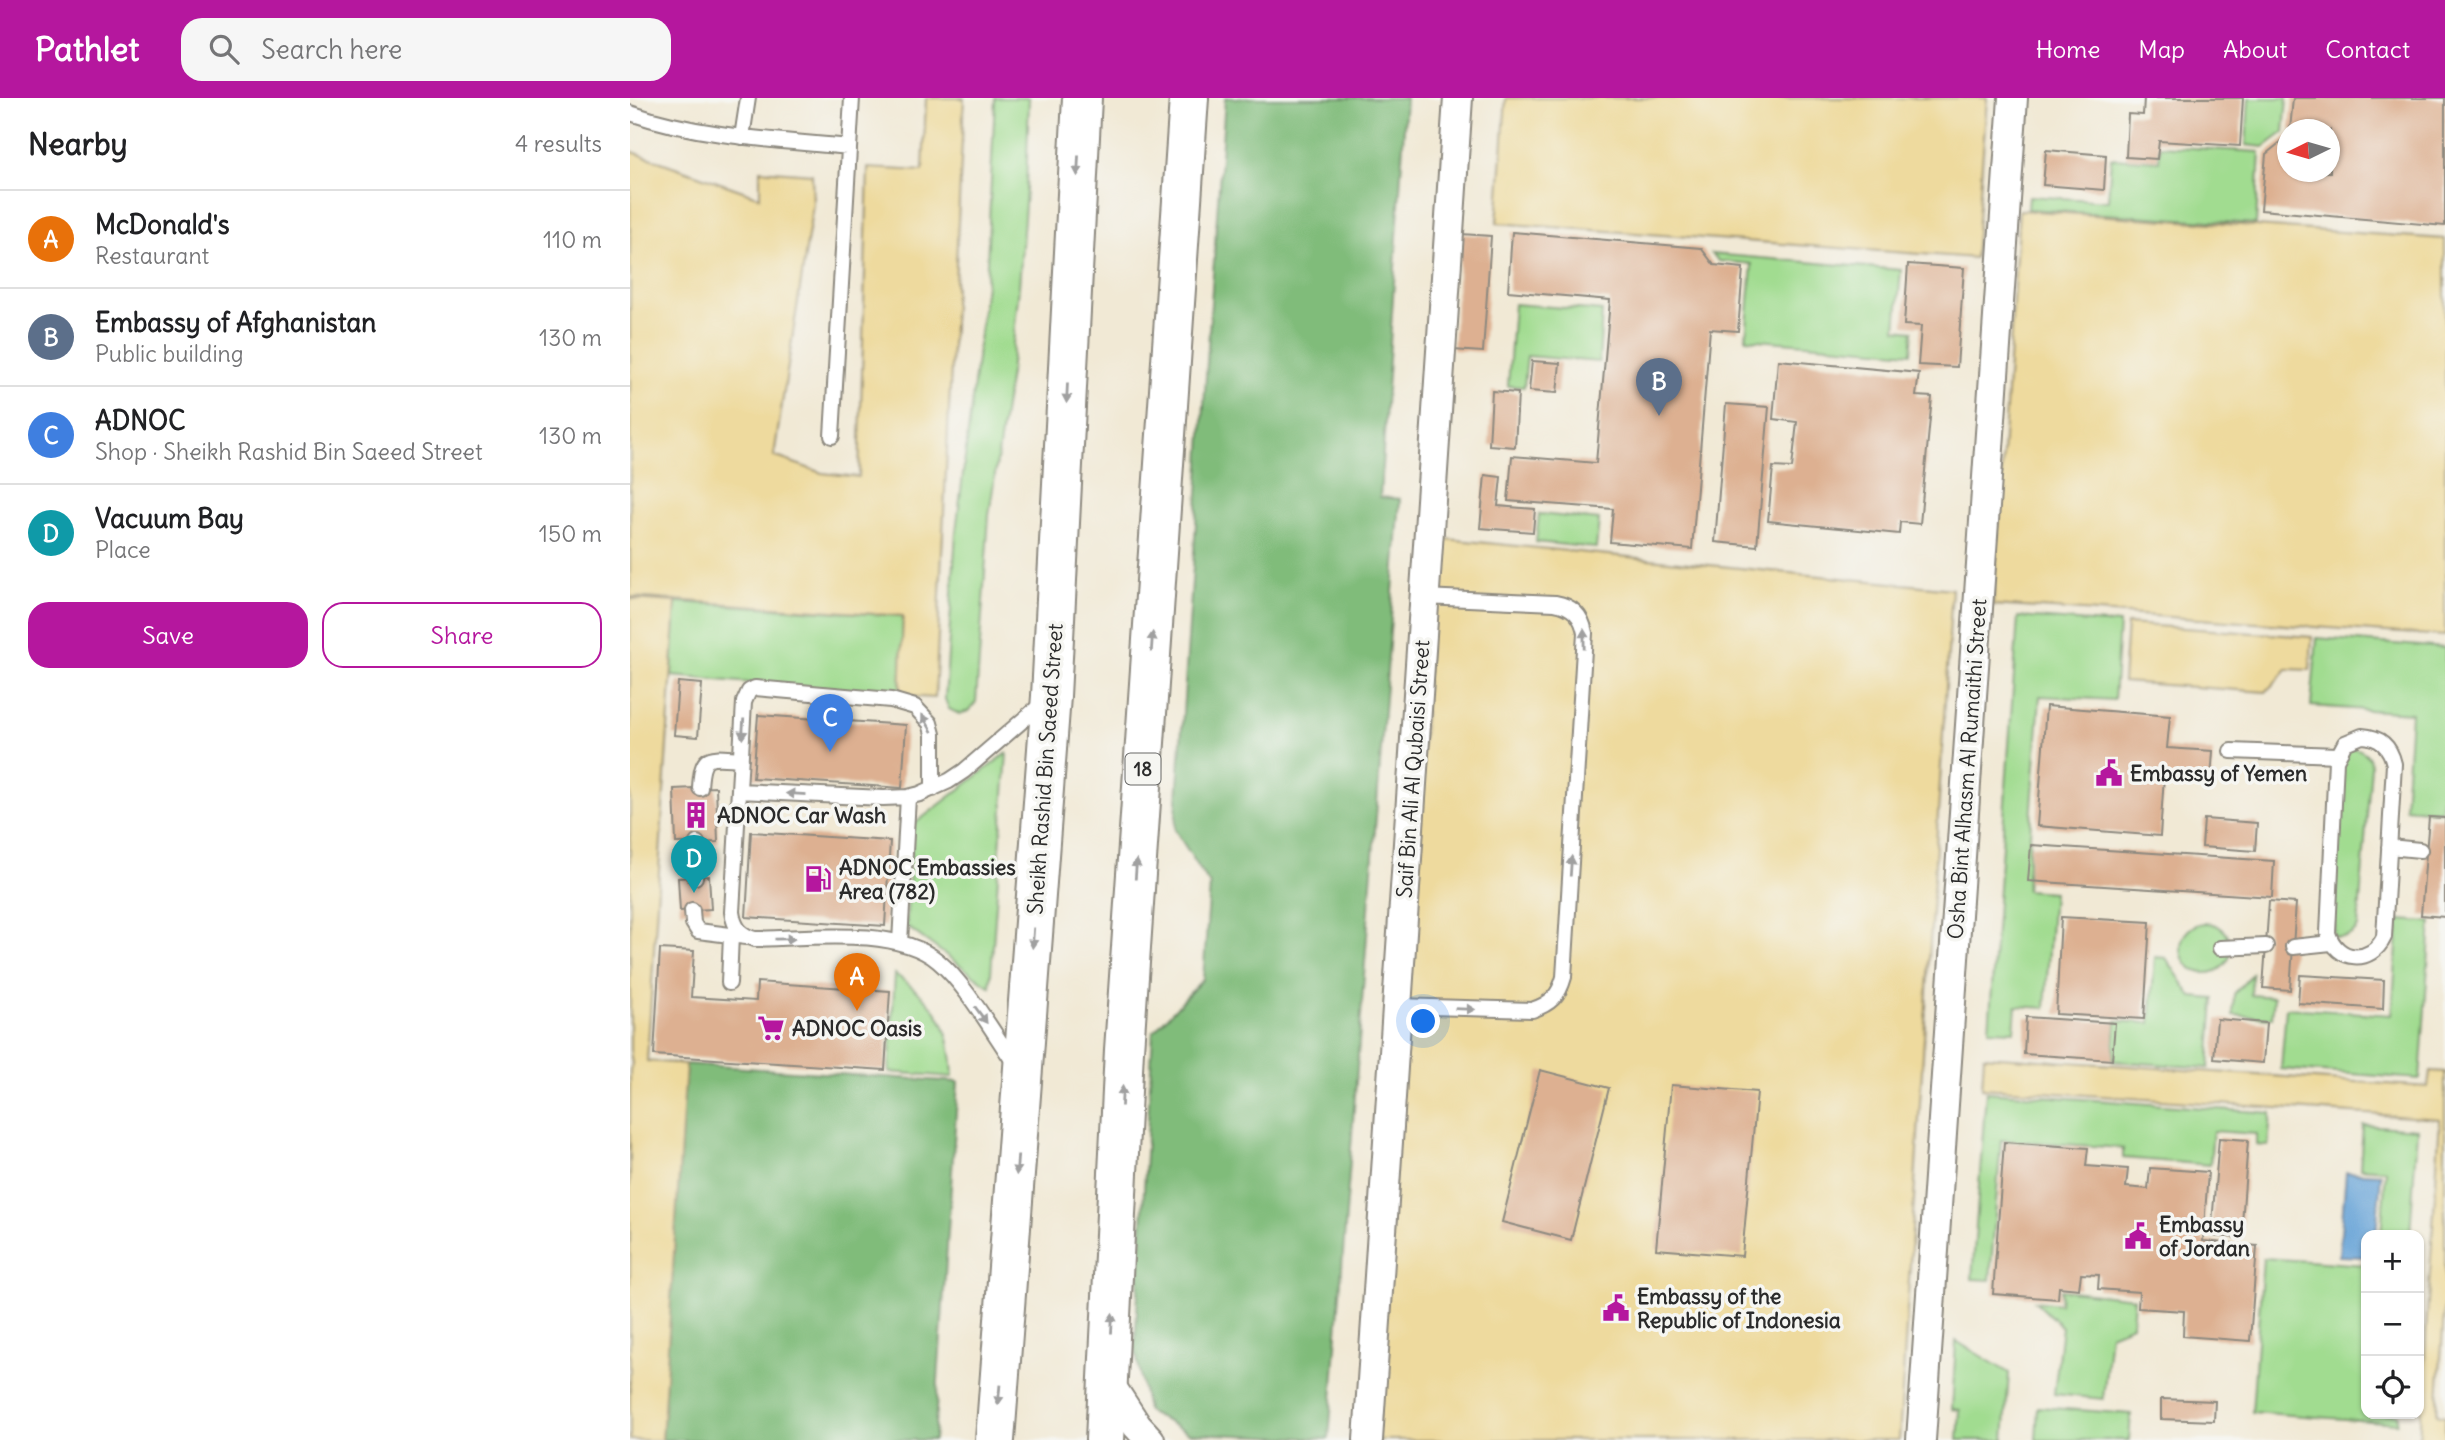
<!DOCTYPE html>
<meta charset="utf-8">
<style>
body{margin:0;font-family:Delius,sans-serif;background:#f6f6f6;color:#202124}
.controls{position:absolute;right:21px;bottom:21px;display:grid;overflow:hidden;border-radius:14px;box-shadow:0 2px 5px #0004}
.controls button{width:63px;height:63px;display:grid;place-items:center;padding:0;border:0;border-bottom:2px solid #e0e0e0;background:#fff;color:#202124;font:35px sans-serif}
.compass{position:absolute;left:1647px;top:21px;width:63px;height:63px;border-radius:50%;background:#fff;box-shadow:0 2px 5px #0004;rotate:265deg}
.you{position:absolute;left:794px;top:924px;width:24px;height:24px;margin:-18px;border:5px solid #fff;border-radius:50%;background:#1a73e8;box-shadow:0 0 0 10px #1a73e833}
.badge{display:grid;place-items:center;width:46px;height:46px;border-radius:50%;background:#b5179e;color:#fff;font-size:23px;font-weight:700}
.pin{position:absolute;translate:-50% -58px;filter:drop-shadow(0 2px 4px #0008)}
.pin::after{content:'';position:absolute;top:37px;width:24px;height:21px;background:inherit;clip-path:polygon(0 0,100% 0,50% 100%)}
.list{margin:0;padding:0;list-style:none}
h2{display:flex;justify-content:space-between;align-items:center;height:91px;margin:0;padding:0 28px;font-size:30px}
h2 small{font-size:23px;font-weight:400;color:#757577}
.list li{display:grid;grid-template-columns:46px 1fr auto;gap:21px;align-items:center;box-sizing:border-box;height:98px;padding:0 28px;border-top:2px solid #e0e0e0}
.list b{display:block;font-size:26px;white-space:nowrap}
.list p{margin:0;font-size:23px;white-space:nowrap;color:#757577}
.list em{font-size:23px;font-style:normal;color:#757577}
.actions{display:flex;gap:14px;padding:21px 28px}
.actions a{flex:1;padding:16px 0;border:2px solid #b5179e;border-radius:21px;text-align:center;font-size:24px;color:#b5179e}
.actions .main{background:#b5179e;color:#fff}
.icon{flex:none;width:38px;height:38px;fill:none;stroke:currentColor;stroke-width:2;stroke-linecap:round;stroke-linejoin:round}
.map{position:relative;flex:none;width:1815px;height:1342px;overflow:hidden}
header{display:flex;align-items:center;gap:42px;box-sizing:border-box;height:98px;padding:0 35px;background:#b5179e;color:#fff}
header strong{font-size:33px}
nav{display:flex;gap:38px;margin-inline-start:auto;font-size:24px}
.search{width:490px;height:63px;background:#f6f6f6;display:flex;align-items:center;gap:18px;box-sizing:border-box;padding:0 24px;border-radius:21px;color:#757577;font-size:26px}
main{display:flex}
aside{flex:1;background:#fff}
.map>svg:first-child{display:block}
</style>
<header>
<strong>Pathlet</strong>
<div class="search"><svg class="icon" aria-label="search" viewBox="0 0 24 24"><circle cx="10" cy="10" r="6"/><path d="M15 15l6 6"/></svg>Search here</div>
<nav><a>Home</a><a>Map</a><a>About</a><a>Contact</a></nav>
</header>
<main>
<aside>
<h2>Nearby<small>4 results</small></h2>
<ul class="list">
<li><span class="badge" style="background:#e8710a">A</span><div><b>McDonald's</b><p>Restaurant</p></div><em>110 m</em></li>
<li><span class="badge" style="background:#5c6f8a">B</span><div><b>Embassy of Afghanistan</b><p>Public building</p></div><em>130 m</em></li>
<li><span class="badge" style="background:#3f7fe0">C</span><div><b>ADNOC</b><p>Shop · Sheikh Rashid Bin Saeed Street</p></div><em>130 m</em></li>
<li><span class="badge" style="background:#0f9aa8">D</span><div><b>Vacuum Bay</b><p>Place</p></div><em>150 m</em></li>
</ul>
<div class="actions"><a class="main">Save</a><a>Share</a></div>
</aside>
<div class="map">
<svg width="1815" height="1342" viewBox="0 0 1815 1342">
<rect width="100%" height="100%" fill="#f6f6f2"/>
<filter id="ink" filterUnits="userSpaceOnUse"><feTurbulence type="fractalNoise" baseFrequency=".0143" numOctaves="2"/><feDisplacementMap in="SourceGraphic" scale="14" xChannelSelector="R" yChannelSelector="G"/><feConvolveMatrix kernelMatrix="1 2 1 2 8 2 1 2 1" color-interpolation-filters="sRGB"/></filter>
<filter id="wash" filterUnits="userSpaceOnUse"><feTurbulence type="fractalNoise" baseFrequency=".00686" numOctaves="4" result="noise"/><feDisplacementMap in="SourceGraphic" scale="28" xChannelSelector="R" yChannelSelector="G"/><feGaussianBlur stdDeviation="1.57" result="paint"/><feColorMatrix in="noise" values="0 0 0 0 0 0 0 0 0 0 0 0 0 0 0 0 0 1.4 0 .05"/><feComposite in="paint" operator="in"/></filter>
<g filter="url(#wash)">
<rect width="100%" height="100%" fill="#f1e9d5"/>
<!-- green -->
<path fill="#a1dc90" stroke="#66845e" stroke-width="2" d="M365,0H399L396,92L389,189L380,275L359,417L346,604L339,613L329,616L319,611L315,601L326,434L356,186Z
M1619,0H1657L1654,34L1634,49L1616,47Z
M1530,48L1630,54L1626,126L1398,111L1399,98L1478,103L1481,60L1529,63Z
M1082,156L1271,172L1266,231L1283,233L1281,255L1116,241L1122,166L1089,163Z
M884,206L972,213L969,264L897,258L894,289L878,288Z
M909,416L969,422L966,450L906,444Z
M46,504L273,518L270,598L42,578Z
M1388,519L1489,526L1484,602L1410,598L1396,792L1423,794L1415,910L1386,908L1384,933L1359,932Z
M1687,540L1815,550V650L1811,713L1775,710L1781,615L1681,608Z
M1721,650C1733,651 1740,657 1741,668L1728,829C1722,839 1714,841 1703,838L1710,655Z
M377,655L360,889L276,828L283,727Z
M1769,822L1801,824L1790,981L1651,971L1656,910L1762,917Z
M1551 850a25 25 0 1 1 50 0a25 25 0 1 1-50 0Z
M1525,859L1536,860L1562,899L1584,901L1579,970L1483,963L1486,923L1520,925Z
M265,876C309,908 320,924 323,979L259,974Z
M1622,876L1621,897L1644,899L1642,920L1603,917L1604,896Z
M1356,994L1641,1015L1638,1048L1626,1047V1036L1583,1033L1580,1067L1493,1060V1050L1371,1042L1360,1182L1342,1181Z
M1733,1027L1787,1031L1780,1137H1751L1756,1072L1730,1070Z
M1633,1160L1736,1167V1316H1768L1767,1325L1622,1314Z
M1431,1192L1504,1200L1502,1227L1480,1236L1473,1301L1424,1296L1432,1229L1405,1203L1430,1206Z
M1326,1243L1379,1275L1374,1342H1328L1330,1312L1322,1311Z
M1408,1309L1501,1316L1499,1342H1406Z"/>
<!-- forest -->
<path fill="#80bc7a" stroke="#567452" stroke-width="2" d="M595,0H776L750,399L770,401L699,1341L559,1335L517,1313L505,1249L523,934L573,881L580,787L545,732Z
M56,966L328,984L304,1342H32Z"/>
<!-- sand -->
<path fill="#eeda9e" stroke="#8c8264" stroke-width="2" d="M296,0H334L305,600L270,598L273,518L0,499V53L130,99V72L182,76L183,106L144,358L192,375L229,379L238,70L293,73Z
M876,0H1357L1345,160L867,125Z
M1389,112L1815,141V538L1363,507Z
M806,440L1322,491L1269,1342H747Z
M0,501L46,504L17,963L56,966L32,1342H0V972L2,966L0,952Z
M1497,526L1682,539L1680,572L1657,571L1636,594L1493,584Z
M1354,958L1798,989L1800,973L1815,974V1202L1807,1316L1815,1318V1342H1789L1810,1021L1352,990Z"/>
<!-- water -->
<path fill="#66a3d7" stroke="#486781" stroke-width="2" d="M1716,1074L1751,1076L1746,1137H1736V1159L1709,1158Z"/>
<g id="blocks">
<!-- building -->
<path fill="#ddb091" d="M1514,0H1613L1610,48L1529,43L1527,61L1496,59L1498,16L1513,17Z
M1663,0H1815V128L1631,112L1636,56L1658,38V74H1700V32H1660Z
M1416,52L1476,57L1474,92L1413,87Z
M882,134L1071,150L1084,167L1113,170L1108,233L1080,231L1062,451L980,444L983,411L878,403L882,358L966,365L980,202L878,193Z
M831,136L861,138L853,254L823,252Z
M1278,166L1334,170L1327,269L1288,267L1291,228L1274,227Z
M1148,262L1289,275L1286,298L1302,299L1290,426L1270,424L1269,436L1138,423L1143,369L1162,370L1167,324L1143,321Z
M902,263L930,265L927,295L899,293Z
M862,293L888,295L885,349L859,347Z
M1096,306L1139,309L1127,448L1085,444Z
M855,377L871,379L868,408L905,411L903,434L850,430Z
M48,584L72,586L68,639L44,637Z
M1416,608L1540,618L1537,650L1583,653L1581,682L1534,678L1530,738L1407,728Z
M128,617L276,627L272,690L123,680Z
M86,689L88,744L46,745L44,691Z
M1799,719L1815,720V819L1791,817Z
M1574,721L1627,725L1625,753L1572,749Z
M121,734L260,743L255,828L116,819Z
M1401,747L1644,763L1642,799L1398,783Z
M79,778L81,811L50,813L48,780Z
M1639,803L1666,805L1660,892L1633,890Z
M1431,819L1520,824L1514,921L1426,916Z
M30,851L64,853L61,899L126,903L127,884L260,893L255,972L24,957Z
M1670,877L1754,882L1753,911L1668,905Z
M1396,919L1485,925L1482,962L1394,956Z
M1587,921L1636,925L1633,965L1584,961Z
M910,972L979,990L941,1142L872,1124Z
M1041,987L1127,994L1112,1158L1026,1151Z
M1589,1040L1618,1042L1611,1140L1581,1138Z
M1374,1044L1458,1050L1456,1068L1498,1071L1496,1089L1518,1091L1520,1070L1578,1074L1573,1143L1627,1148L1620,1243L1553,1238L1554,1213L1508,1210L1509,1194L1468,1191L1469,1177L1451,1176L1449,1191L1429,1189L1428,1201L1363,1196Z
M1531,1301L1585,1303L1584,1323L1531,1321Z"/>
</g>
</g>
<g filter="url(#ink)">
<use href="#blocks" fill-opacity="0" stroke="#8e8a80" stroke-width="2"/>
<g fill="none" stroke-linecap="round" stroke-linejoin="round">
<defs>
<path id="lane" d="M0,15C70,39 146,42 219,49
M112,39L118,0
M202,338L222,0
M1732,638C1750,639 1760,648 1764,666L1754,839C1741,867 1707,864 1698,835L1706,662L1715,645Z
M1601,653L1707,657
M70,690C72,654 79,659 111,661
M303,691V636L300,625L285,609L261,602L125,590L119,593L114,604L102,814C104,829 110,837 125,841C177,840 266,828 308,863C335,885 364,936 385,966
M109,693L253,700L278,699L290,696L319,683L334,673L414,604
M1759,749L1790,752
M65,779L67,745
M62,812L63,825L68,833L116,839
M270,844L278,699
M1663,849L1701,845
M1590,850L1636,848
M99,885L101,837
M767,908L902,912C920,906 929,898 934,879L955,535C952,518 943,508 925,505L794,499"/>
<path id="street" d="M479,1285L507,1328L520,1342
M738,1342L828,0
M1291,1342L1383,0"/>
<path id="primary" d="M365,1342L421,598L452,0
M475,1342L494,952L559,0"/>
</defs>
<!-- lane casing -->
<use href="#lane" stroke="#8e8a80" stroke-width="18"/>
<!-- street casing -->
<use href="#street" stroke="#8e8a80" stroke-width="32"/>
<!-- primary casing -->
<use href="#primary" stroke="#8e8a80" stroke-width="42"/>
<!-- lane -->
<use href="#lane" stroke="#fff" stroke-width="14"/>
<!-- street -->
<use href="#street" stroke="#fff" stroke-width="28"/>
<!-- primary -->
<use href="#primary" stroke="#fff" stroke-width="38"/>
</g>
<!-- one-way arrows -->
<defs><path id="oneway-solid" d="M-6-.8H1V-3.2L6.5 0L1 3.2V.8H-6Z" transform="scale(1.75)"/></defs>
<g fill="#a0a0a0">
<use href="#oneway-solid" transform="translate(448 68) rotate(93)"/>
<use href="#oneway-solid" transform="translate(437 295) rotate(93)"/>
<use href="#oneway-solid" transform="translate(954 541) rotate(-91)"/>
<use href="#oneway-solid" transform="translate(522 544) rotate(-86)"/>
<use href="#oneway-solid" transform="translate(297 625) rotate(-120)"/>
<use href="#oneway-solid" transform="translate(113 631) rotate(94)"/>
<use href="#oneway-solid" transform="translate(166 696) rotate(-177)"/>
<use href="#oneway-solid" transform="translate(941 768) rotate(-86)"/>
<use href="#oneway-solid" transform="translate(506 771) rotate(-86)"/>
<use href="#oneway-solid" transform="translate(403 840) rotate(94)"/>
<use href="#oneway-solid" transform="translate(155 841) rotate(-1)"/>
<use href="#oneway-solid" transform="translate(835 911) rotate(2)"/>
<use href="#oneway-solid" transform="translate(351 917) rotate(54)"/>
<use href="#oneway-solid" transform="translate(492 998) rotate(-87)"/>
<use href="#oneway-solid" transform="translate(387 1067) rotate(94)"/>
<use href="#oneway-solid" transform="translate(482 1225) rotate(-87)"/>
<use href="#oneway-solid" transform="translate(369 1297) rotate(95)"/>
</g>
</g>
<!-- icons -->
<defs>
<symbol id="civic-bare" viewBox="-9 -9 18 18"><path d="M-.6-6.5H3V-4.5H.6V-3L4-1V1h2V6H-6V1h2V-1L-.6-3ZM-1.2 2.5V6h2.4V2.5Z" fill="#b5179e" stroke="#f6f6f2" stroke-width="2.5" paint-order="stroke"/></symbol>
<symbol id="building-bare" viewBox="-9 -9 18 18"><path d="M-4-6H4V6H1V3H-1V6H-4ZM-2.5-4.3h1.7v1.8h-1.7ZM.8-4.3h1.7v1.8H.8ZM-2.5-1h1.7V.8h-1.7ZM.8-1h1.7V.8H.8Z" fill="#b5179e" stroke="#f6f6f2" stroke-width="2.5" paint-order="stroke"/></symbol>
<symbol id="fuel-bare" viewBox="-9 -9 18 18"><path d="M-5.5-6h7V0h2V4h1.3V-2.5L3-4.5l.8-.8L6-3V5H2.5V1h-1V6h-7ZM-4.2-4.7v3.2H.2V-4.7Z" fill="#b5179e" stroke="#f6f6f2" stroke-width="2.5" paint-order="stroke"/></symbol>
<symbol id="supermarket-bare" viewBox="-9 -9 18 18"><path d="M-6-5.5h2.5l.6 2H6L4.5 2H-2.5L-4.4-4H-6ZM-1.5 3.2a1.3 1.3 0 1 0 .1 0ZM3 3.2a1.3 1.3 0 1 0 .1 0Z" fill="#b5179e" stroke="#f6f6f2" stroke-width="2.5" paint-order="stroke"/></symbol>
</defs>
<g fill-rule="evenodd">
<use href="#civic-bare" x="1460" y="656" width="38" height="38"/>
<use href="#building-bare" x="47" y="698" width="38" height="38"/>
<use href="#fuel-bare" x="169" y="762" width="38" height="38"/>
<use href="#supermarket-bare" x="122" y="911" width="38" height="38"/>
<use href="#civic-bare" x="1489" y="1119" width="38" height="38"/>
<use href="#civic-bare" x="967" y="1191" width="38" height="38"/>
</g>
<g text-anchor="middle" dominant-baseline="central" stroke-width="7" stroke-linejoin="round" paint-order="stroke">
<!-- shield labels -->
<rect fill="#f6f6f2" stroke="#686867" stroke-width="2" x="495.5" y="655.5" width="35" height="31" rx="5"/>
<g font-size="19" font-weight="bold" fill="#2b2b2b">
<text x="513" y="671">18</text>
</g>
<!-- street labels -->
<g font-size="21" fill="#2b2b2b" stroke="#f6f6f2">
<text transform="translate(415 671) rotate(-86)">Sheikh Rashid Bin Saeed Street</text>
<text transform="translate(783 671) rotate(-86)">Saif Bin Ali Al Qubaisi Street</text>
<text transform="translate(1337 671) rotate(-86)">Osha Bint Alhasm Al Rumaithi Street</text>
</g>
<!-- poi labels -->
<g font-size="21" font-weight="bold" fill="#2b2b2b" stroke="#f6f6f2" text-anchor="start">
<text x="1500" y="675">Embassy of Yemen</text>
<text x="87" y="717">ADNOC Car Wash</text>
<text x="209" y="769">ADNOC Embassies<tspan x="209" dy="24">Area (782)</tspan></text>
<text x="162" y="930">ADNOC Oasis</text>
<text x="1529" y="1126">Embassy<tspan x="1529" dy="24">of Jordan</tspan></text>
<text x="1007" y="1198">Embassy of the<tspan x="1007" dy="24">Republic of Indonesia</tspan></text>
</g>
</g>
</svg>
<div class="controls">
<button>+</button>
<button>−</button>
<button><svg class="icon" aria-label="locate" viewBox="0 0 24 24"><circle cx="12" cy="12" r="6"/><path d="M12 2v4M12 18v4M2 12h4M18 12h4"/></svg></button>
</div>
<svg class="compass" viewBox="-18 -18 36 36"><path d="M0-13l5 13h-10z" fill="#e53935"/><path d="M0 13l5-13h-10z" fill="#757577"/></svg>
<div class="you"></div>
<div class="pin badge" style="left:227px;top:913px;background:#e8710a">A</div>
<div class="pin badge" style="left:1029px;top:318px;background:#5c6f8a">B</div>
<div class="pin badge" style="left:200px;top:654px;background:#3f7fe0">C</div>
<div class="pin badge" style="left:64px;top:795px;background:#0f9aa8">D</div>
</div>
</main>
